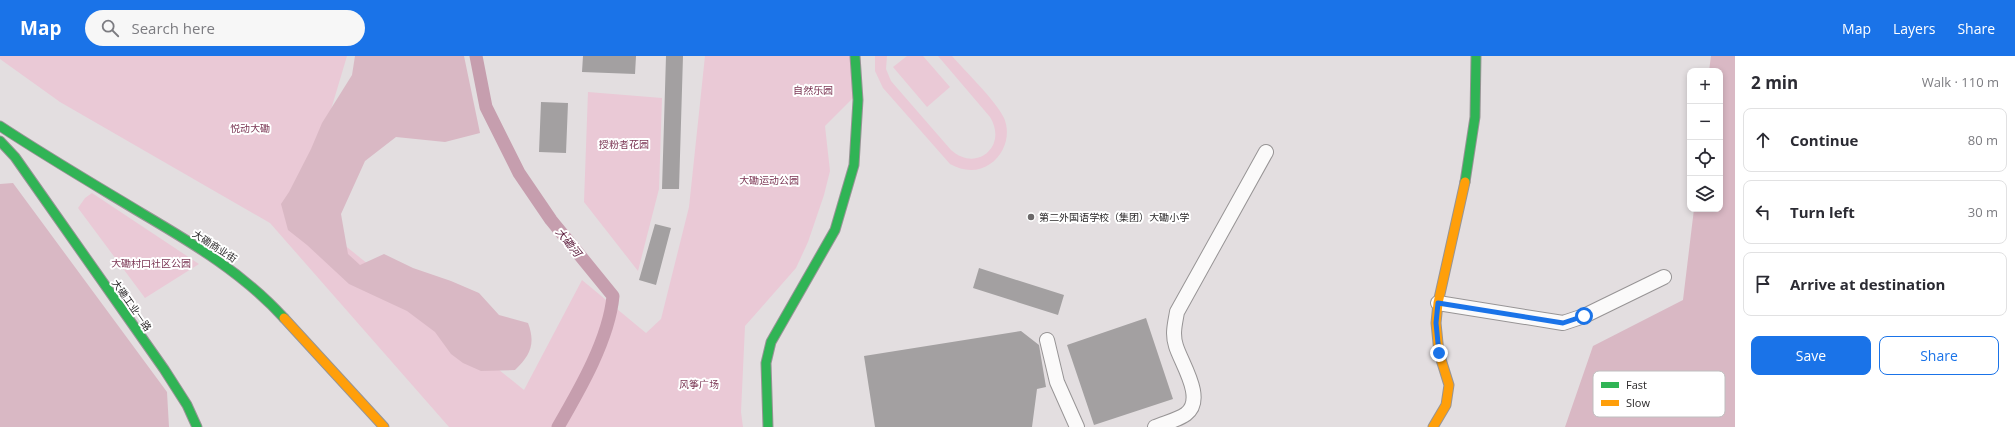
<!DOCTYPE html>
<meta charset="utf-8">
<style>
body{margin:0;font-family:"Open Sans","Noto Sans SC",sans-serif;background:#f7f7f7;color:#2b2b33}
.controls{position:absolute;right:12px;top:12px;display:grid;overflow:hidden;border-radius:8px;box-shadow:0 2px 6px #0003}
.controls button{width:36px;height:36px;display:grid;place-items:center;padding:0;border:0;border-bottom:1px solid #e1e1e2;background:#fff;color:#2b2b33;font:20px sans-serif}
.stop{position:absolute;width:12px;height:12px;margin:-9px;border:3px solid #1a73e8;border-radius:50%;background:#fff}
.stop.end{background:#1a73e8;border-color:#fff;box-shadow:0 1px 4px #0008}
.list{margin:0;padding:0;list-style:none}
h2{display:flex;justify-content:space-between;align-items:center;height:52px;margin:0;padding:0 16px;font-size:17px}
h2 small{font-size:13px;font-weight:400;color:#7c7c81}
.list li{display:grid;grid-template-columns:26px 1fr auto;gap:12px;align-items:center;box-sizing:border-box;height:64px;margin:0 8px 8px;padding:0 8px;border:1px solid #e1e1e2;border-radius:8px}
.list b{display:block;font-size:15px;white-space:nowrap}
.list em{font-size:13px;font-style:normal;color:#7c7c81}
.actions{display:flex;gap:8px;padding:12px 16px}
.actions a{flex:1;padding:9px 0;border:1px solid #1a73e8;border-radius:8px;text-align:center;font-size:14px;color:#1a73e8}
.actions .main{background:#1a73e8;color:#fff}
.icon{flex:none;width:22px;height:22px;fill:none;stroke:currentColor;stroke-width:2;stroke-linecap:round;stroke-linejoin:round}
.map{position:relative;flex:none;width:1735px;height:371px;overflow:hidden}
header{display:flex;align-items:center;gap:24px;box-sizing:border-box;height:56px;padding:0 20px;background:#1a73e8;color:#fff}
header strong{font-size:19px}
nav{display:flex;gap:22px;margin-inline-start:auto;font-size:14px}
.search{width:280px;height:36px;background:#f7f7f7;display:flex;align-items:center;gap:10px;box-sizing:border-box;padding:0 14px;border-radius:22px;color:#7c7c81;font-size:15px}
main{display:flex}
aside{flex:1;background:#fff}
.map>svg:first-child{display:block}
</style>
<header>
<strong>Map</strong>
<div class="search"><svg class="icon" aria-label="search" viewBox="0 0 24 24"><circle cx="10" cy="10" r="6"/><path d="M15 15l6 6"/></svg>Search here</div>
<nav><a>Map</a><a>Layers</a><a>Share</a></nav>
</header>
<main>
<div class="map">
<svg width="1735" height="371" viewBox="0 0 1735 371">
<rect width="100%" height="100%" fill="#e3dee0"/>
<!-- green -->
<path fill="#eac9d6" d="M0,0H347L301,154L524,334L582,224L646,277L661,263L689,151L705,0H852L854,41L825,70L830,115L824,139L808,186L796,212L745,270L741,356L743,371H449L270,167L60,46L0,3Z
M875,0H887L886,13L891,25L951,94C977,117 1008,90 990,61L938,0H952C965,15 996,45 1004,62C1011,78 1005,98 990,108C977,117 963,115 950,108L883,32L875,15Z
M907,0H923L950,31L927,51L893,11Z
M588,36L662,42L659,133L638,215L584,146Z
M92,137L199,208L145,242L78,152L85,142Z"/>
<!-- forest -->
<path fill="#d9b8c4" d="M355,0H464L480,77L445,86L396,81L365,105L341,158L348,198L360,209L384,198L413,212L451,225L479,237L499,259L528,267C536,288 530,300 515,314L481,315L463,307L451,298L435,276L407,255L349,228L307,189L288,174L281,148L289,136L311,93L322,67L352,19Z
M1711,0H1735V371H1565L1593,290L1683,244L1694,153H1720V15H1709Z
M13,127L167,336L169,371H0V128Z"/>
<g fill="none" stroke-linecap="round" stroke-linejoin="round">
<!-- canal -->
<path stroke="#c69eae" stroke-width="13" d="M476,0L486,51L519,117L551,164L613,240C609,283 580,333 558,371"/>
</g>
<!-- building -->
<path fill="#a3a0a1" d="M583,0H636L635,18L582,16Z
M666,0H683L679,133H662Z
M541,46L568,47L566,97L539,96Z
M655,168L671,172L656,229L639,224Z
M979,212L1064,239L1058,259L973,232Z
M1146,262L1173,343L1094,369L1067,289Z
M1021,275L1039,289L1046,331L1037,333L1032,371H875L864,300Z"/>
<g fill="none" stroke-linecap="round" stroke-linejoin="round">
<defs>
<path id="street" d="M1438,247L1563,267L1584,260L1664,221
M1047,284L1057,326L1077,371
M1155,371C1164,367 1178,364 1186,358C1206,343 1181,307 1176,290C1172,278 1175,268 1177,256L1266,96"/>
<path id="fast" d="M0,70C47,101 95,129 143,158C194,188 244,218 284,262
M0,85L15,101L164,313L187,349L197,371
M1465,126L1475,61L1476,0
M768,371L766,307L771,286L835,174L854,109L858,44L855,0"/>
<path id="slow" d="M284,262L384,371
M1433,371L1446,349L1449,329L1439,297L1436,267L1438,247L1465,126"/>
</defs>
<!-- street casing -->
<use href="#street" stroke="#979495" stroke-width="16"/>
<!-- fast casing -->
<use href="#fast" stroke="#979495" stroke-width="11"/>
<!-- slow casing -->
<use href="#slow" stroke="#979495" stroke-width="11"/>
<!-- street -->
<use href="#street" stroke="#fbfafa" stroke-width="14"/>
<!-- fast -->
<use href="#fast" stroke="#30b455" stroke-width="9"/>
<!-- slow -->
<use href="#slow" stroke="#ff9f0a" stroke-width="9"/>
</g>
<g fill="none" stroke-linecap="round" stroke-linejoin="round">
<!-- route -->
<path stroke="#1a73e8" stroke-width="5" d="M1439,297L1436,267L1438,247L1563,267L1584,260"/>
</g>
<!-- markers -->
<circle fill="#6b6869" stroke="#fff" stroke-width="1.5" cx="1031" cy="161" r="4"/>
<g text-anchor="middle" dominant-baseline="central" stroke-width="4" stroke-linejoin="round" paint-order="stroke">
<!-- park labels -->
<g font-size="10" fill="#7b3654" stroke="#fff">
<text x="813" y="34">自然乐园</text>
<text x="250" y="72">悦动大磡</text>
<text x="624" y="88">授粉者花园</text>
<text x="769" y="124">大磡运动公园</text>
<text x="151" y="207">大磡村口社区公园</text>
<text x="699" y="328">风筝广场</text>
</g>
<!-- poi labels -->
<g font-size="10" fill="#2a2829" stroke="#fff" text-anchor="start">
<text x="1039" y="161">第二外国语学校（集团）大磡小学</text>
</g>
<!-- street labels -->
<g font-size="10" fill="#2a2829" stroke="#fff">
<text transform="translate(215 190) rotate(33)">大磡商业街</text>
<text transform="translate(132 249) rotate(55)">大磡工业一路</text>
</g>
<!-- water labels -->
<g font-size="11" font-style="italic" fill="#571536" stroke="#fff">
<text transform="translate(569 186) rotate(51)">大磡河</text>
</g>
</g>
<!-- legend -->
<rect x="1593" y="315" width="132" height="46" rx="6" fill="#fff" stroke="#bfbebf" stroke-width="1"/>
<rect x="1601" y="326" width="18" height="6" fill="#30b455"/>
<rect x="1601" y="344" width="18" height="6" fill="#ff9f0a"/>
<g font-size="11" fill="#2a2829">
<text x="1626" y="333">Fast</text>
<text x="1626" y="351">Slow</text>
</g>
</svg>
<div class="controls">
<button>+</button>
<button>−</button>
<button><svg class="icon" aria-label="locate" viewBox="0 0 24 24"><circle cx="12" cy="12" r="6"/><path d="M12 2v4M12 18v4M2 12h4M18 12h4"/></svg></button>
<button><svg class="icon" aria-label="layers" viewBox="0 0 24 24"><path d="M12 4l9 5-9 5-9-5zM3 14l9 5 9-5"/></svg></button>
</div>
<div class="stop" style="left:1584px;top:260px"></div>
<div class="stop end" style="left:1439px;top:297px"></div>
</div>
<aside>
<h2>2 min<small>Walk · 110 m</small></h2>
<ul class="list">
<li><svg class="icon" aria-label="ahead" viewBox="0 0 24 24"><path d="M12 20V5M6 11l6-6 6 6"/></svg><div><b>Continue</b></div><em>80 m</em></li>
<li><svg class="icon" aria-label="left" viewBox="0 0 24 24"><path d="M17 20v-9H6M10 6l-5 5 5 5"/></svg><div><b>Turn left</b></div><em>30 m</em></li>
<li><svg class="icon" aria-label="arrive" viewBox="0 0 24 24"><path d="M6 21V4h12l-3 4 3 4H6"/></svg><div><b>Arrive at destination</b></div></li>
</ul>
<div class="actions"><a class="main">Save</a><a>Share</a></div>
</aside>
</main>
